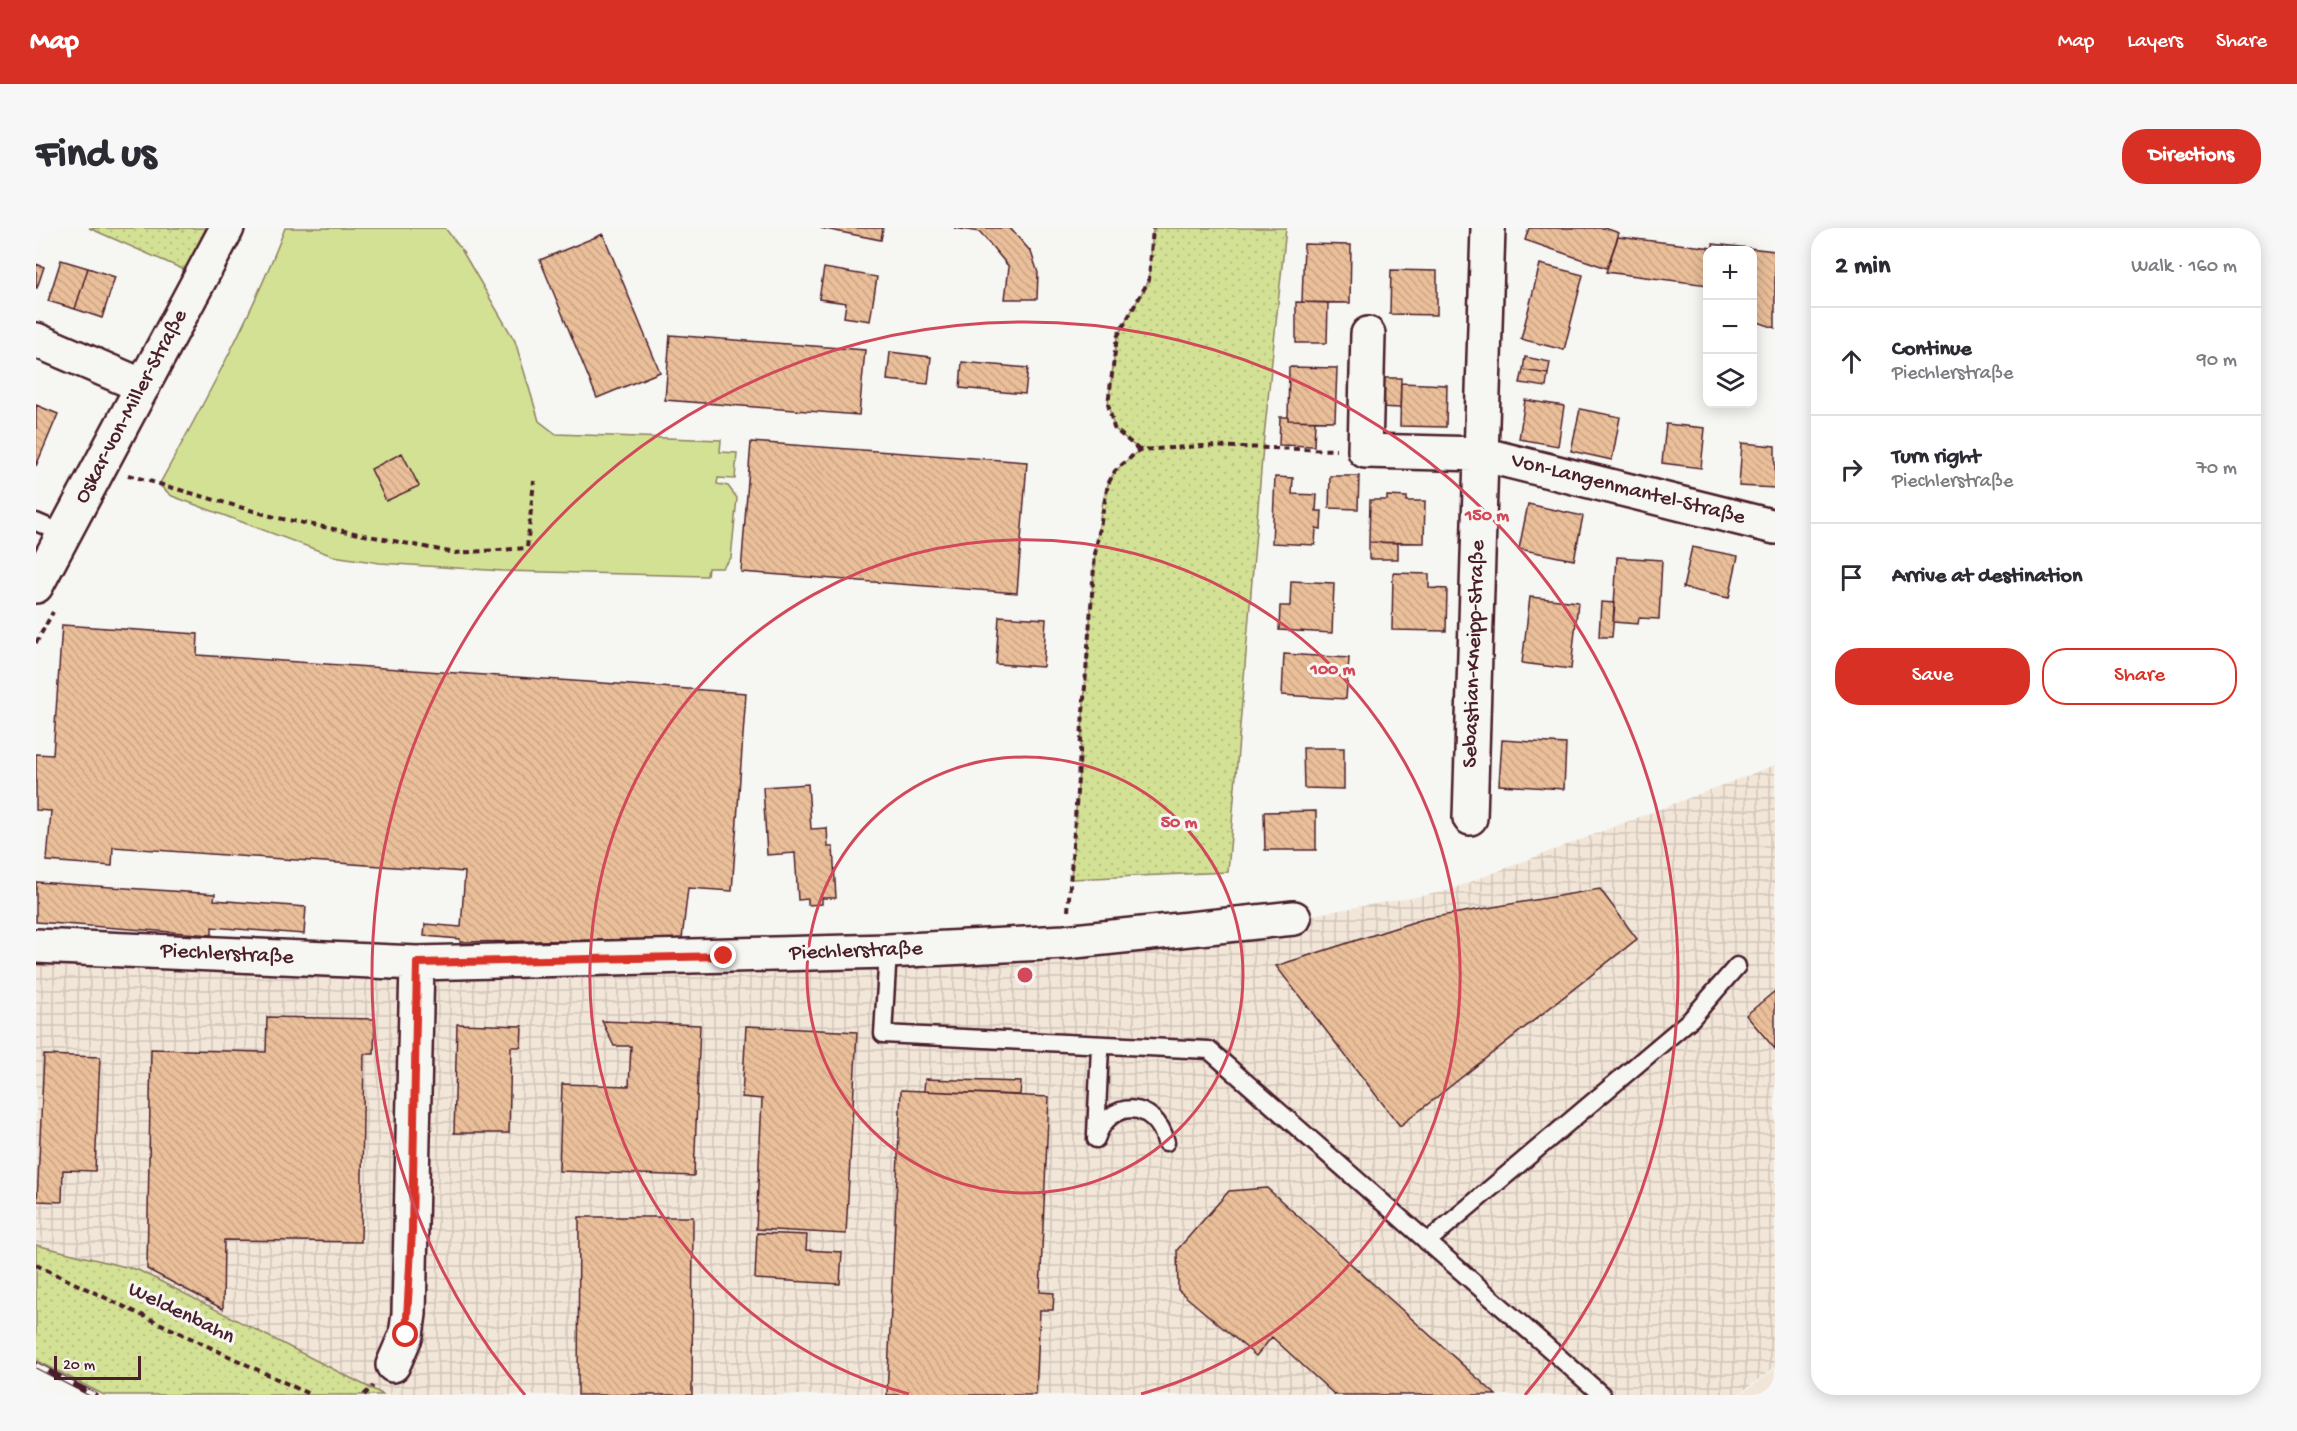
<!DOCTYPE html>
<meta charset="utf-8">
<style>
body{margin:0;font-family:"Gochi Hand",sans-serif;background:#f7f7f7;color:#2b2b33}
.controls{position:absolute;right:18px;top:18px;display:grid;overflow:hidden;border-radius:12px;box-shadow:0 3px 15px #0003}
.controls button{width:54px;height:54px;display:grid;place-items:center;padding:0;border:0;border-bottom:2px solid #e1e1e2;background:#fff;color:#2b2b33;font:30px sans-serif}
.scale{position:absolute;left:18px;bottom:15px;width:87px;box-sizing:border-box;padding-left:6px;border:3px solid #4a1f2b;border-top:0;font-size:16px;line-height:21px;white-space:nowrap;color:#4a1f2b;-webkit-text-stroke:4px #f6f6f2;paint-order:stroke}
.stop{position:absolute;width:18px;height:18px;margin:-14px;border:4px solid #d93025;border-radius:50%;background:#fff}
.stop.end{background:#d93025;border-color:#fff;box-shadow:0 2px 6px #0008}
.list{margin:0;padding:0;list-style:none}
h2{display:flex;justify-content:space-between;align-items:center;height:78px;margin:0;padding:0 24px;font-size:26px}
h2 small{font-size:20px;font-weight:400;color:#7c7c81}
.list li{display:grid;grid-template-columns:39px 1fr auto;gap:18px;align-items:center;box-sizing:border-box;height:108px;padding:0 24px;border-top:2px solid #e1e1e2}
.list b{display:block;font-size:22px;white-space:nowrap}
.list p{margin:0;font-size:20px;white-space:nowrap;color:#7c7c81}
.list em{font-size:20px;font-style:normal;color:#7c7c81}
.actions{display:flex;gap:12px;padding:18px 24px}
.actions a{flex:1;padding:14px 0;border:2px solid #d93025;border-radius:24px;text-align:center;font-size:21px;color:#d93025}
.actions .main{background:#d93025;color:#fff}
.icon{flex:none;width:33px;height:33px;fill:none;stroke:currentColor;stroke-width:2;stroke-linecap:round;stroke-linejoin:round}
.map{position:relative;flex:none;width:1739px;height:1167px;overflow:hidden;border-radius:24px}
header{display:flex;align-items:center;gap:36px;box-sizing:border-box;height:84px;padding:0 30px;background:#d93025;color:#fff}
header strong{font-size:28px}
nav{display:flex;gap:33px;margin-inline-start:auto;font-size:21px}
.intro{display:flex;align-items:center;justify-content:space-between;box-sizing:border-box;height:144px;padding:0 36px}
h1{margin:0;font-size:42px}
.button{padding:15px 27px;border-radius:24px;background:#d93025;color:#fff;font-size:21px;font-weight:700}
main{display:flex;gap:36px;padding:0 36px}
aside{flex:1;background:#fff;border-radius:24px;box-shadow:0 3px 15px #0003}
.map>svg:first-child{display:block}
</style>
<header>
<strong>Map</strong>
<nav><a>Map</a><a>Layers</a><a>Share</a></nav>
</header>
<div class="intro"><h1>Find us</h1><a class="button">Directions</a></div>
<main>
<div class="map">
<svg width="1739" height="1167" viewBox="0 0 1739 1167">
<defs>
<pattern id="industrial-grid" width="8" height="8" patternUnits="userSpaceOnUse" patternTransform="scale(1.5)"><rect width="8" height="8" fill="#f2e6d8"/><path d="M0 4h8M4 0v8" fill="none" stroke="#d1c5ba"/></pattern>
<pattern id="grass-dots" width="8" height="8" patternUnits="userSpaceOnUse" patternTransform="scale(1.5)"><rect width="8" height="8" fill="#d3e195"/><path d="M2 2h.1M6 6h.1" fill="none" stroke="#b7c181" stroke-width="1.8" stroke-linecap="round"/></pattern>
<pattern id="building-back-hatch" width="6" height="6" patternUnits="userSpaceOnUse" patternTransform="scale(1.5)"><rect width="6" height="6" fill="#eabf9a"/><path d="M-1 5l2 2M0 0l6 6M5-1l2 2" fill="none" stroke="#caa485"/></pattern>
</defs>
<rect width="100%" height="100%" fill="#f6f6f2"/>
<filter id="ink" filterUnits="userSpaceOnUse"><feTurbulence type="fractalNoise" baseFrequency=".0167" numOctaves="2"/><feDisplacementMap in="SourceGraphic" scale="12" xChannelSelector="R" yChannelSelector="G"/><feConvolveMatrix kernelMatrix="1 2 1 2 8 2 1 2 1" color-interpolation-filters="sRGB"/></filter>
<g filter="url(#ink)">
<!-- built -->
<path fill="#f2e6d8" d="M1739,1140V1167H1703L1723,1153Z"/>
<!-- industrial -->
<path fill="url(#industrial-grid)" d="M1739,537V1139L1702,1167H348L102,1042L0,1017V718L381,735L1258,690L1408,664Z"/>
<!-- grass -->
<path fill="url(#grass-dots)" stroke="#8e8060" stroke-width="1.5" d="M53,0H170L151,43Z
M1117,0H1250L1227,218L1192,644L1035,651L1059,326C1063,305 1065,260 1079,244C1085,236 1096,230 1103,222L1078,200L1072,176L1081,109L1113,52Z
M0,1017L102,1042L348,1167H68L0,1132Z"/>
<!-- pitch -->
<path fill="#d3e195" stroke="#8e8060" stroke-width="1.5" d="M249,0H409L425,21L479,113L503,193L520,206L685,212L684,224L701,225L699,251L682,250L681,256L692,258L701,270L695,330L686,340H672L671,348L467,343L344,335L297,328L136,268L123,257C169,173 215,90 249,0Z"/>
<!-- building -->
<path fill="url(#building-back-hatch)" stroke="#4a1f2b" stroke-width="1.5" d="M784,0H847L845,12Z
M918,0H974L995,24L1002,45L1001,71H969L973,39L944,4Z
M1493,0H1569L1583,5L1571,40L1489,12Z
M567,6L624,144L561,170L504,32Z
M1582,9L1677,20L1672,22V57L1570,44Z
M1268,16L1315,17L1314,75L1266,74Z
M1677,16L1739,23V100L1716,92V22H1677Z
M25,32L52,40L39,81L12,73Z
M0,36L8,39L1,60H0Z
M1504,36L1547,47L1528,122L1485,111Z
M52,40L79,49L66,90L39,81Z
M788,40L841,49L834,93L808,89L810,75L783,71Z
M1355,42L1401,43V87L1354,86Z
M1260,74L1292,75L1291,115H1260Z
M634,107L829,122L823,187L629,172Z
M854,124L895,129L892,156L851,152Z
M1489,129L1514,134L1512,146L1487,142Z
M926,134L992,140L989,166L924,160Z
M1253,139L1301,140L1299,193L1252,192Z
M1487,142L1512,146L1510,159L1484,155Z
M1341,150H1365L1364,180L1341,179Z
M1365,155L1411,157L1410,199L1364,198Z
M1489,172L1528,178L1522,218L1483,211Z
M0,177L22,186L0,238Z
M1544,181L1584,189L1576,232L1535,223Z
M1244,189H1252V192L1279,193L1278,218L1243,217Z
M1630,196L1669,200L1665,240L1626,235Z
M715,214L991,234L981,365L705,344Z
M1706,215L1739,218V260L1703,258Z
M366,225L383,258L350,273L335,241Z
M1294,248H1323L1322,281L1293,280Z
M1239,249L1257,250L1256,266L1281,267L1280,283H1286L1285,301L1280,300L1279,317L1236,315Z
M1351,268L1371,269V273H1389L1388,315L1333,314L1334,272H1351Z
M1492,276L1547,288L1538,332L1483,321Z
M1333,314L1362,315V331H1333Z
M1656,319L1702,328L1693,370L1647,360Z
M1581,329L1626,332L1623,391L1603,390L1602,396L1577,394Z
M1357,345L1393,346V360L1411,361L1410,403L1356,402Z
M1255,353L1298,355L1296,405L1243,402L1244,378H1254Z
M1494,369L1542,374L1535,441L1486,435Z
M1565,374L1579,375L1576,409H1563Z
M963,388L1010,391L1007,439L960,436Z
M26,397L162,406L161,427L710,465L696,663L652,660L646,711L424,714V711L388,708L389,696L425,699L429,644L77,619L76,638L11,633L15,583L0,582V526L17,527Z
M1248,426L1313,430L1310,471L1246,467Z
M1466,512L1530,516L1528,561L1463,557Z
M1267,520H1308V561L1268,560Z
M772,556L775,601L791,600L792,619H797L800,670H786V676L772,677V671L762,672L759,625L731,627L727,559Z
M1280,583V622H1229L1228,584Z
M0,654L179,666L178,672L270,679L268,706L176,699V707L0,694Z
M1564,661L1601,711L1364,898L1240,738L1387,691Z
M1739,763V821L1710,787Z
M231,789L339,791L338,826H328L325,1014L188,1012L187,1081L111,1041L115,821L230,824Z
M566,793L664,797L658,948L523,943L526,856L593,858L595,818H578Z
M421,796L486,798L485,819H475L473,905H418Z
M710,798L821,804L810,1006L720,1001L726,871L706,869Z
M8,827L64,829L59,943L27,942L26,974L1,973Z
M889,851L985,854L984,867L888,863Z
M865,862L1013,869L1004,1064L1018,1065L1017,1082H1004L1000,1167H851Z
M1231,960L1460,1167H1299L1236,1109L1220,1128L1142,1062L1141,1022L1193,963Z
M543,989H657L656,1167H542Z
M721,1005L771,1007L770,1022L806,1024L804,1056L719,1051Z"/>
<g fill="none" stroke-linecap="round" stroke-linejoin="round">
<defs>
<path id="service" d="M0,294L28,306
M852,723L847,806L1173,822L1566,1167
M1060,907L1064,818
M1060,911C1074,869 1120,873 1130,914
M1391,1014L1655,791L1701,738"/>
<path id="minor" d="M1332,106L1329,223L1445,226L1739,299
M0,112L107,158
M1434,590L1452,0
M0,718L381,735L852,723L1029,714L1258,690
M357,1137L370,1107L373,1086L381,735"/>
<path id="tertiary" d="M0,358L191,0"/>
</defs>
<!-- service casing -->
<use href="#service" stroke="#4a1f2b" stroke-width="21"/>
<!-- minor casing -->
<use href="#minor" stroke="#4a1f2b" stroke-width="38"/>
<!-- tertiary casing -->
<use href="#tertiary" stroke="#4a1f2b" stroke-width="38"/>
<!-- path -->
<path stroke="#4a1f2b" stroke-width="4" stroke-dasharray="6 4.5" stroke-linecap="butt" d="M1103,222L1078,200L1072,176L1081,109L1113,52L1117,0
M92,247L242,290L419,325L491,320L498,253
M0,415L17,384
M1032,683L1059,326L1072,256L1079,243L1103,222L1168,218L1300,222
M0,1037L275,1167
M328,1167L337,1158"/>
<!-- service -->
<use href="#service" stroke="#f6f6f2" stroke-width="16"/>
<!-- minor -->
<use href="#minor" stroke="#f6f6f2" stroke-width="33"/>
<!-- tertiary -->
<use href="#tertiary" stroke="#f6f6f2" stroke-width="33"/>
<defs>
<path id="rail" d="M0,1137L58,1167"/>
</defs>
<!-- rail casing -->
<use href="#rail" stroke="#4a1f2b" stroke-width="7"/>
<!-- rail -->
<use href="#rail" stroke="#f6f6f2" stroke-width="4.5" stroke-dasharray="14" stroke-linecap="butt"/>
</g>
</g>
<g fill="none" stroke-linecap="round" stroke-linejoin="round" filter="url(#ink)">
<!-- route -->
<path stroke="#d93025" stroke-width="8" d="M370,1107L376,1003L381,735L688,728"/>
</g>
<!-- distance rings -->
<g fill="none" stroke="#d1495b" stroke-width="3">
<circle cx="989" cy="747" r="218"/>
<path d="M873 1166A435 435 0 1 1 1105 1166"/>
<path d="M489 1167A653 653 0 1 1 1489 1167"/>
</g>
<g text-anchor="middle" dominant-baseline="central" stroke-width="6" stroke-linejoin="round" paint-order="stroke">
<!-- street labels -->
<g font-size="22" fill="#4a1f2b" stroke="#f6f6f2">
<text transform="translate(96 179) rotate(-62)">Oskar-von-Miller-Straße</text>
<text transform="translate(1592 262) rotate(14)">Von-Langenmantel-Straße</text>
<text transform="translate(1439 426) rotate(-88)">Sebastian-Kneipp-Straße</text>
<text transform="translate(820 724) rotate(-2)">Piechlerstraße</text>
<text transform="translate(191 727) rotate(3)">Piechlerstraße</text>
<text transform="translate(145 1086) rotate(26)">Weldenbahn</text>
</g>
</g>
<circle cx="989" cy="747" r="9" fill="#d1495b" stroke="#f6f6f2" stroke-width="3"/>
<g font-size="18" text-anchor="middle" font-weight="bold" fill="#d1495b" stroke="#f6f6f2" stroke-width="6" stroke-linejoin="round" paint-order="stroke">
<text x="1451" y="292">150 m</text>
<text x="1297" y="446">100 m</text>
<text x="1143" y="599">50 m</text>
</g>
</svg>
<div class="controls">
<button>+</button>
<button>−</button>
<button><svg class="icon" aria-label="layers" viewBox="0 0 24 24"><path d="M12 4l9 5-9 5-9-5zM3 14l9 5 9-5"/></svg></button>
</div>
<div class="scale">20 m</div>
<div class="stop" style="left:370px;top:1107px"></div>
<div class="stop end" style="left:688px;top:728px"></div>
</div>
<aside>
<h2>2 min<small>Walk · 160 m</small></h2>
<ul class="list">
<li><svg class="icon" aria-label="ahead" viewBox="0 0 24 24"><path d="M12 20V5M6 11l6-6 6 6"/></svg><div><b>Continue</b><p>Piechlerstraße</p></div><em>90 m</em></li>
<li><svg class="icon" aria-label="right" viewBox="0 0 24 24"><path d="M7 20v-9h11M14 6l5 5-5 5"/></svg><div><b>Turn right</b><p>Piechlerstraße</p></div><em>70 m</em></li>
<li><svg class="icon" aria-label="arrive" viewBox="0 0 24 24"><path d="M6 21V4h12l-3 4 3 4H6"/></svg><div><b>Arrive at destination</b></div></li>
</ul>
<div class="actions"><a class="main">Save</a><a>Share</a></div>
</aside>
</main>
